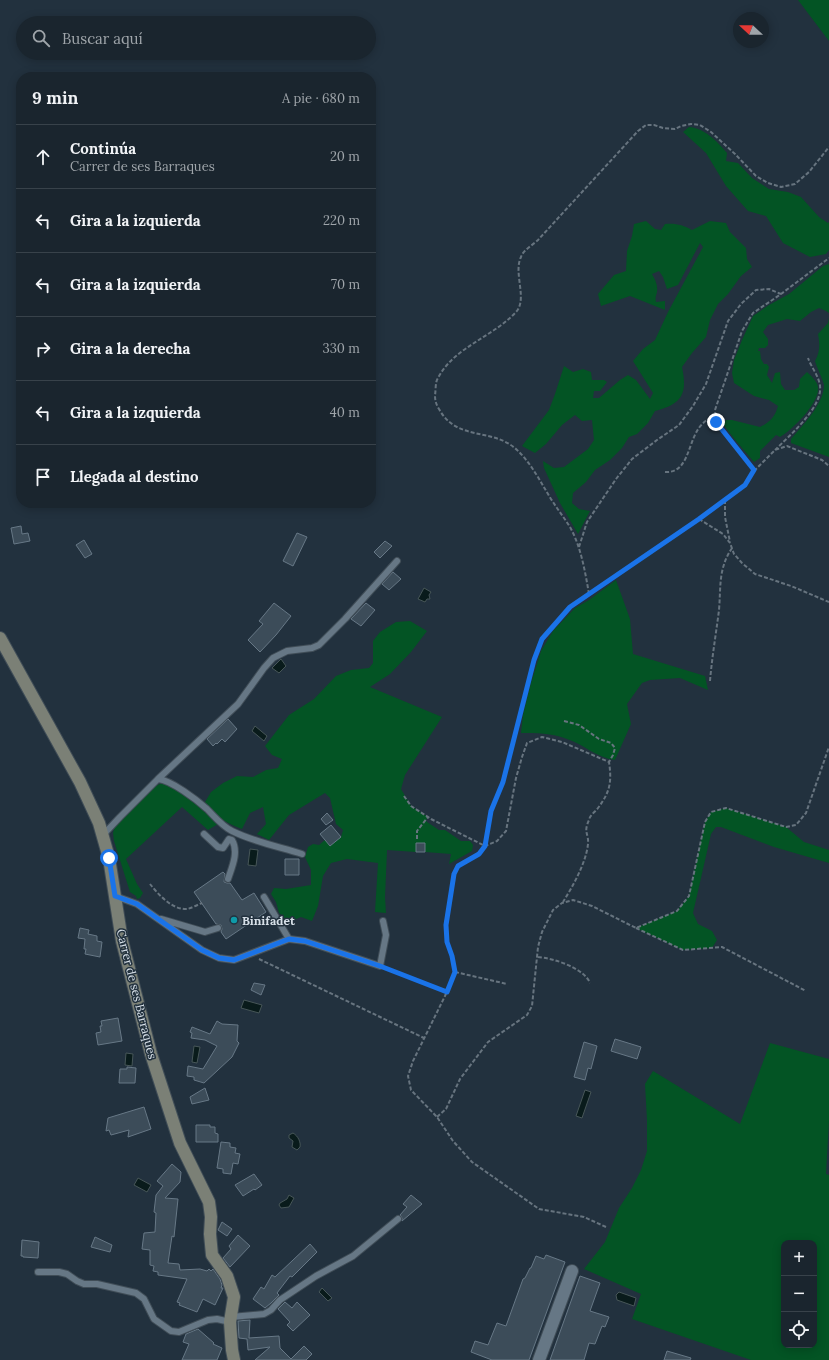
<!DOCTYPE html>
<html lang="es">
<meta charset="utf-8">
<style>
body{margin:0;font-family:Lora,serif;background:#27313a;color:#f1f3f6}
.controls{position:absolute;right:12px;bottom:12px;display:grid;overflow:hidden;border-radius:8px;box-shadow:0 2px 10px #0003}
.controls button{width:36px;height:36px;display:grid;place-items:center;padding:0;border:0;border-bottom:1px solid #38424a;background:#1a252e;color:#f1f3f6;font:20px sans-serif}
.compass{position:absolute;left:733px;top:12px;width:36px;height:36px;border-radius:50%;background:#1a252e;box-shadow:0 2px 10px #0003;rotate:292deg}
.stop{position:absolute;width:12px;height:12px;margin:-9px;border:3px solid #1a73e8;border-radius:50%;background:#fff}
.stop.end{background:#1a73e8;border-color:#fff;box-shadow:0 1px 4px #0008}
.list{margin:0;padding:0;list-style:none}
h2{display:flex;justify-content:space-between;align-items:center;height:52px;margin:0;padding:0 16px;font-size:17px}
h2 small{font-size:13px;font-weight:400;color:#9fa5aa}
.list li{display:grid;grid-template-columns:26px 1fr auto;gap:12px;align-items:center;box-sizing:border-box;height:64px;padding:0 16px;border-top:1px solid #38424a}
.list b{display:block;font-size:15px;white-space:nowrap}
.list p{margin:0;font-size:13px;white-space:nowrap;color:#9fa5aa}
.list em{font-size:13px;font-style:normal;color:#9fa5aa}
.icon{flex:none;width:22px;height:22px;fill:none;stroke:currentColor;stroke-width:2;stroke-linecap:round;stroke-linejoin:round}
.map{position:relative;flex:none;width:829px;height:1360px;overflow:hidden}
.search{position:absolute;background:#1a252e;box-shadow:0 2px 10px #0003;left:16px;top:16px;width:360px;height:44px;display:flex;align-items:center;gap:10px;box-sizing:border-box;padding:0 14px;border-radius:22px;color:#9fa5aa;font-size:15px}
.panel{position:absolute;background:#1a252e;box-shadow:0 2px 10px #0003;left:16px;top:72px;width:360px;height:436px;border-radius:16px}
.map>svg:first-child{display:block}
</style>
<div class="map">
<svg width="829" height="1360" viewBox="0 0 829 1360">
<rect width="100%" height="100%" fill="#22313e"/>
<!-- green -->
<path fill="#035424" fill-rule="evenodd" d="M798,0H829V41Z
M689,127C704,128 717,141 727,153L726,161L738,163L752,178L769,189L788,192L801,197L819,217L828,223L829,222V250L826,254L810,257L783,243L766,216L748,211L726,186L706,153L683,132Z
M646,221L655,229L661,230L665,224C676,223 683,225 692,230L710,221L726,223L730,232L746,248L747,259L752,267L741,276L728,294L718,304L710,320L706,337L692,353L682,367C688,395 681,404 655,411L648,423L637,434L629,437L622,448L610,460L595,470L586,482L573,493L572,503L579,509L590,511L578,534L560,503L544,468L543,461L554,468L564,467L588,449L594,440L592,420L582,421L575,415L562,425L546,444L535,453L522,446L549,410L555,394L564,366L573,372L583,369L591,372L592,380H604L607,382L600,391H594L593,398H599L620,380L628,375L636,380L650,399L653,393L633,361L643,349L655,340L668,312L703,247L700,243L678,285L667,289L663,277L659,271L652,274C655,279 658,285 657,292C656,296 655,297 656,302L665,301V310L630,296L601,306L598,294L614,275L626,271L627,251L632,236L634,224Z
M829,264V313L826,311L819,308L811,312L800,321L787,319L768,325L763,332L768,339V345L765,348H759L758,351H760L761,359L764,364H767L769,367L767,375L772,383L775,373L780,372L781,384L785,390H794L799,387L800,379L807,372C812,377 817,381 818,387C820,403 792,430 780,437L776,435L760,451V458L754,462L736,441L722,423L724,424L726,420H732L760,427C770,422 775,417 778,406L769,400L754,396L734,383L732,373L734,360L742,340L753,316L769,305L789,294L823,266Z
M829,318V457L791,443V439C802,426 824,404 824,385C823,380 817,368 815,361C820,352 820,345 818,334L828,323Z
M616,580L630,619L633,654L705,676L708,690L680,678L650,680L642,683L627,704L631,724L615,760C597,758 583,744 567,739C552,733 536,733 521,733L523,715L531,683L541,651L553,631L575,608L589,600Z
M410,621L427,631L411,652L390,674L370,687L442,717L405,775L401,789L411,806L428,817L426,820L427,822L439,830H445L461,841H470L473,845L472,851L449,864L451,854L425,852V843H416V852L387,850L385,897L386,913L375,912L378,863L347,859L331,863L323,876L318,906L312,921L301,917L294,920L288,925L284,917L279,913L276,902L271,894L274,888L286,889L311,885V870L305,857L308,847L313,844L319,845L325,840L341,837L343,830L336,824L330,798L325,793L289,815L269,840L257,834L266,824L263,807L250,813L242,829C224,822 217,818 205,802L211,792L223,783L237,776L253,777L266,770L278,768L282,759L272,755L265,746L289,715L314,699L336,676L351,670L369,668L373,663V641L380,632L396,622Z
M163,783C181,789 204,811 218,824L208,830L182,807L126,859L137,884L143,893L140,898L137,899L136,896L130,892L114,841L113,833L115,826C125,816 150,785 163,783Z
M726,808L786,827L804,842L829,850V863L774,847L721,827H716L711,834L693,913L698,924L712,931L717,940L712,948L683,950L636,928L677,911L689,896L705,822L711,812Z
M770,1043L829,1059V1121L826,1174L829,1175V1360H751L632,1319L641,1294L584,1269L605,1242L619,1208L632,1188L641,1170L647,1151V1120L645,1084L653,1071L740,1124ZM784,1243H814V1345H784Z"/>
<!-- water -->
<path fill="#091b1b" stroke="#475658" d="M424,588L431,592L429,595L430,599H427L425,602L418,599Z
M281,659L286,666L279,673L272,668Z
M255,726L267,736L264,741L252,731Z
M250,849L258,850L256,866L248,865Z
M244,1000L262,1005L259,1013L241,1008Z
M194,1046L200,1047L197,1063L192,1062Z
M126,1053L133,1054L132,1066L125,1065Z
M585,1090L591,1092L582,1118L576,1116Z
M293,1133C298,1136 301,1142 300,1147L297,1150L292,1147L293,1141L289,1138V1135Z
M138,1178L151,1185L147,1192L134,1185Z
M289,1195L294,1198L289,1207L281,1208L279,1205L280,1203L287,1199Z
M322,1288L332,1298L328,1301L319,1292Z
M619,1292L636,1298L634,1306L617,1300L616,1295Z"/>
<!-- building -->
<path fill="#3c4c59" stroke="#677886" d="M21,526L22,534L28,533L30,541L14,544L11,528Z
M297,533L307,537L293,566L283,561Z
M84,540L92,554L85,558L76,545Z
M385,541L392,546L380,558L374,552Z
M393,572L401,579L389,590L382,584Z
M274,603L291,616L276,635L260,652L248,640L263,624L259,621Z
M366,603L375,610L361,626L351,619Z
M228,719L237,729L225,742L222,739L217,744L216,743L213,746L207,739Z
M327,813L333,820L326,825L321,819Z
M331,825L341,837L330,846L320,834Z
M416,843H425V852H416Z
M285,859H299V875H285Z
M223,872L225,874L224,882L227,883H230L242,900L254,893L266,912L226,939L221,932L222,929L221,925L216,924L194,892Z
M80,928L89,930L88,934L97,936V941L102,942L100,957L85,954L86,949H84L85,939L78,938Z
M254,983L265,985L261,995L251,990Z
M118,1018L122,1041L98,1045L96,1033L101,1032L100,1026H102L101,1021Z
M217,1021L222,1024L238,1025L237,1041L239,1043L232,1057L204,1083L194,1080V1077L187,1076L188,1066L203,1069L217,1046L205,1040L191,1038L192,1033L190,1032L192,1027L210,1034Z
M615,1039L641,1047L637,1059L611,1051Z
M584,1042L597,1046L591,1069L588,1068L585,1080L574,1077Z
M127,1067L136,1068L135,1083H119L120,1069H127Z
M205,1088L209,1100L192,1104L190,1097Z
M144,1107L151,1129L128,1137L129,1130L111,1135L109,1130L106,1131L108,1118Z
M196,1125H210V1127H215V1133L218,1134V1142H196Z
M221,1142L230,1143V1147L236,1148L235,1153L240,1154L238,1164L233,1163L231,1174L223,1173V1169L217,1168Z
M172,1164L181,1172L180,1182L165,1198L178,1199L174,1237L172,1236L168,1263L179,1264L180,1270L200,1269L207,1271L209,1269L211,1271L213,1269L220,1279L222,1285L221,1288H223L215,1305L203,1299L197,1312L179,1305L180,1303L177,1302L187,1279L158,1275V1272L153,1271L154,1266L150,1265V1250L142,1249L144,1233L155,1232L156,1213L154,1212L156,1195L163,1186L157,1181Z
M254,1174L262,1185L255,1190L254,1189L243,1196L235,1185Z
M411,1195L422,1204L402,1221V1218L400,1215L407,1207L403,1204Z
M222,1222L232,1229L227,1236L218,1230Z
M238,1235L250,1246L230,1267L223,1258L231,1249L229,1246Z
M95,1237L112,1245L110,1252L91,1247Z
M22,1240L39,1242L38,1258L23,1257V1256H21Z
M310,1244L317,1252L292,1277L290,1276L277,1293L279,1295L271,1303L265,1308L253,1299L261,1287L264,1289L272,1275L275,1277Z
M546,1255L565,1262L529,1360H492L471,1352L475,1341L488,1345L497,1323L506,1326L523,1279L525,1278L530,1268H531L536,1256L544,1259Z
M580,1276L600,1283L590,1311L609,1317L605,1327L602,1326L595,1344L589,1343L584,1360H550Z
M285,1302L292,1308L297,1302L310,1315L293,1331L287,1325L290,1322L278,1309Z
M250,1320L249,1338L279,1336L280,1348L291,1359L304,1346L312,1354L306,1360H255L270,1347L248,1350L247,1339L239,1338L238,1321Z
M198,1329L214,1343L213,1344L222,1348L217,1360H182L189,1344L183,1342L186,1334Z
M667,1351L691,1358L690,1360H664Z"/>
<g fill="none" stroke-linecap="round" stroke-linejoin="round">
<defs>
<path id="lane" d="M158,779L238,704L264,668L273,658L287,651L312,648L319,645L345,619L397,561
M204,834L218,847L223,848L229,839L232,840C239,852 232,867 228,879
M102,836L120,817L158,779C171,780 197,800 207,809C215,817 222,826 232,831C254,842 280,847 302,854
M115,896L137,904L202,950L219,958L234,960L289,939L264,897
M161,919L205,932L218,928
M289,939L305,941L380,966L386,935L383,921
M38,1272H59L67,1274L77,1281L84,1284H97L136,1293L144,1299L154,1319L171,1331L179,1332L208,1320L217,1319L230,1322
M231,1317L264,1314L271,1310L280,1300L316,1276L353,1256L398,1219"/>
<path id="street" d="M539,1360L572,1271"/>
<path id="secondary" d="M0,638L80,782L99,823L109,858L122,941L151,1054L180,1143L209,1202L211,1217L210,1234L212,1255L227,1276L234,1297L230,1322L232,1350L234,1360"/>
</defs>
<!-- lane casing -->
<use href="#lane" stroke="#404d57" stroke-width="8"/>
<!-- street casing -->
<use href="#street" stroke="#404d57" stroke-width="14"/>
<!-- secondary casing -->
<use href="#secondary" stroke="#404d57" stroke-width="14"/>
<!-- path -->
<path stroke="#67747f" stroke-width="2" stroke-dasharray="4 2" stroke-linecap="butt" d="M775,450C789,436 823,407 820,386C819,376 811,367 808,358
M754,471L775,450L787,446L822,460L829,466
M665,472C696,474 684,422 716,417
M725,500V517L730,542
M699,519L723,534L730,543L734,554L742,563L755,574L791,586L829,602
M579,547L587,522L616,479L632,459L657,440L679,425L693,406L706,384L728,321L741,304L756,290L769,289L781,294
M589,594C585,571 581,547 570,527C563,516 555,506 548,494C539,479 530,462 517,450C493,427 457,442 439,409C436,404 435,401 435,395C436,390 435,382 438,378C454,347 493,337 516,312C528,299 513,273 521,257C523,250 533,245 538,240L638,131L646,125H654L663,128L675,129L681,126L691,124L700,125L711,132L735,154L756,176L768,183L781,187L795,184L809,172L829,147
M710,681C712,657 716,634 719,610C721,587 718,569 732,548
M564,721L579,725L599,739L611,743L615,748L613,755L609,762
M404,796L411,806L431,819L485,846L497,841L506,831L516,778L522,757L527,743L542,737L562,742L609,762C612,782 610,792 598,808C595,812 590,815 589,820C583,833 589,833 588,844C586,863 573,886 563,902
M417,839V831L428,817
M150,884C158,894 172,910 187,909C192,908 197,905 202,903
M636,928L683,950L722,947L806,991
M538,957C553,958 584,968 590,983
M259,959L424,1038
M387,969L446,992
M455,972L507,984
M437,1117L446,1109L460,1079L488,1042L527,1015L532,1006L538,947L542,932L553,910L562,903L573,900L592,906L636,928L677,911L689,896L705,822L711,812L726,808L786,827L796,825L806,813L829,747
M606,1227L584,1217L539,1209L472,1162L453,1141L437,1117L411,1090L408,1076L413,1061L445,996L455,972L452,956L447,942L445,925L454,874L458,866L479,854L485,846L491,811L503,782L534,659L542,639L570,607L699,519L745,485L754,471L716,422L715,410L742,331L753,313L781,294L829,258"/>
<!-- lane -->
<use href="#lane" stroke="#667785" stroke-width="6"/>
<!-- street -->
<use href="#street" stroke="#667785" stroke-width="12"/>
<!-- secondary -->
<use href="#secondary" stroke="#7b8076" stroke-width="12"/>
</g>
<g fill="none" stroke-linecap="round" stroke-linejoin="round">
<!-- route -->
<path stroke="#1a73e8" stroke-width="5" d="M109,858L115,896L137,904L202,950L219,958L234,960L289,939L305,941L380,966L447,992L455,972L452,956L447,942L446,925L454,874L458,866L479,854L485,846L491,811L503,782L534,660L542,639L570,607L699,519L745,485L754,470L716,422"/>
</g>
<!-- markers -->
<circle fill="#0f9aa8" stroke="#22313e" stroke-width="1.5" cx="234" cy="920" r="4"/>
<g text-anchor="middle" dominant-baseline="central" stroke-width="3" stroke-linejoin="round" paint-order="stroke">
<!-- poi labels -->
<g font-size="12" font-weight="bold" fill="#d7e0e8" stroke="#22313e" text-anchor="start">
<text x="242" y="920">Binifadet</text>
</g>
<!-- street labels -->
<g font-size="12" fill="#d7e0e8" stroke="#22313e">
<text transform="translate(137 994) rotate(76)">Carrer de ses Barraques</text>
</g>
</g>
</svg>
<div class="controls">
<button>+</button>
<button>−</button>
<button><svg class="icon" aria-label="locate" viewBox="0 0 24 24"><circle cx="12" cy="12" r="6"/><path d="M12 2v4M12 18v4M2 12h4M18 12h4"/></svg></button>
</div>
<svg class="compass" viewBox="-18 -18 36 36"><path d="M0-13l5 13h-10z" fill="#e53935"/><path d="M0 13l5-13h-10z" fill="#9fa5aa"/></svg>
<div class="stop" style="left:109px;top:858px"></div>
<div class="stop end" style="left:716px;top:422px"></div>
<div class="search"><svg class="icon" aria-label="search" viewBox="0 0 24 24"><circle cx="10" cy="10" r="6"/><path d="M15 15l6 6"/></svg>Buscar aquí</div>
<section class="panel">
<h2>9 min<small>A pie · 680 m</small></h2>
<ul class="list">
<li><svg class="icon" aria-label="ahead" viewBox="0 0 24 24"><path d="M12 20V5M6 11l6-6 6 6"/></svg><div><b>Continúa</b><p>Carrer de ses Barraques</p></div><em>20 m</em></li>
<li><svg class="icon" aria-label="left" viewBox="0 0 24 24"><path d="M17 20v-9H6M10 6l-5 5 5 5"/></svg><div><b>Gira a la izquierda</b></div><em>220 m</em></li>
<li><svg class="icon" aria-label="left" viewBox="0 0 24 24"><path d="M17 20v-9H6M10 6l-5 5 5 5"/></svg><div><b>Gira a la izquierda</b></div><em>70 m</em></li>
<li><svg class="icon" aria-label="right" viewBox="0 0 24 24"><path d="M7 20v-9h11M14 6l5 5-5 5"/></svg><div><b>Gira a la derecha</b></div><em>330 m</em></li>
<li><svg class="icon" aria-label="left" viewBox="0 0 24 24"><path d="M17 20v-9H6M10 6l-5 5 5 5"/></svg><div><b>Gira a la izquierda</b></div><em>40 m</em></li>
<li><svg class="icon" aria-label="arrive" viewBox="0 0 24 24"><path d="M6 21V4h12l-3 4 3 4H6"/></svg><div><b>Llegada al destino</b></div></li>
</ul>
</section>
</div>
